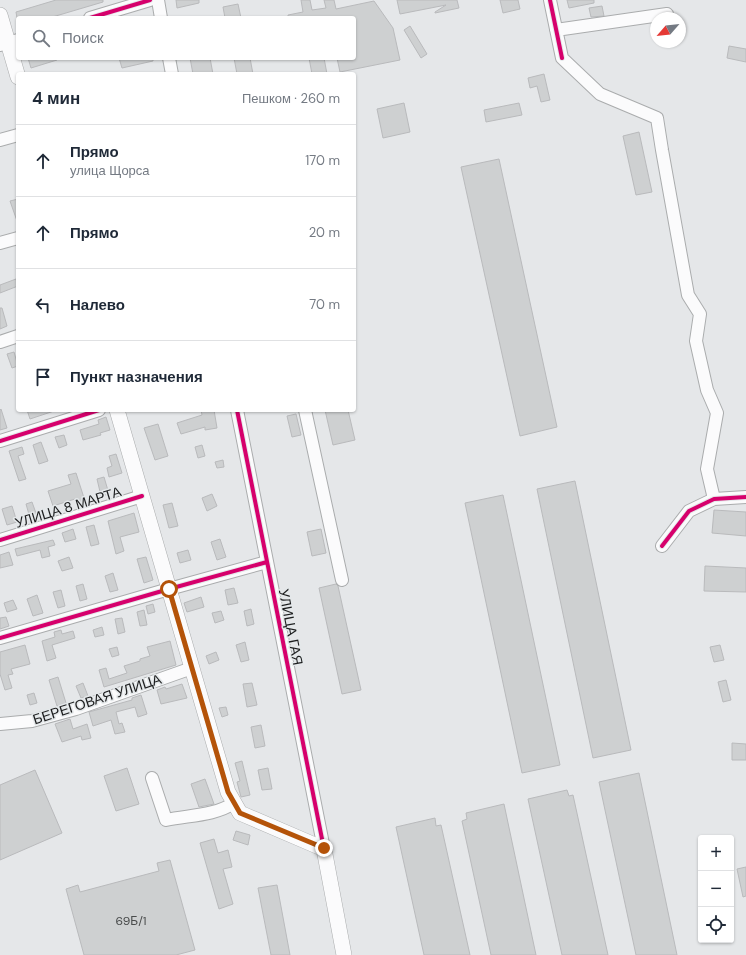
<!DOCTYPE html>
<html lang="ru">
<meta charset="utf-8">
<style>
body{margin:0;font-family:"DM Sans",sans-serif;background:#f6f6f7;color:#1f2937}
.controls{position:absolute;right:12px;bottom:12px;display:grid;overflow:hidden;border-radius:4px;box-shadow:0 1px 3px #0004}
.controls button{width:36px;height:36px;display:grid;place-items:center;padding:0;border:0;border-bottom:1px solid #e0e1e3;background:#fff;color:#1f2937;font:20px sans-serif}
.compass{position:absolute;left:650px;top:12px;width:36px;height:36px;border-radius:50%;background:#fff;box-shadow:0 1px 3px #0004;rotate:242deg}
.stop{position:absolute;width:12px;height:12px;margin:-9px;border:3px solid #b45309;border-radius:50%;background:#fff}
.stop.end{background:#b45309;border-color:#fff;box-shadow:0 1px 4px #0008}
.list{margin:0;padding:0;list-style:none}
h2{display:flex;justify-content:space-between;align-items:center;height:52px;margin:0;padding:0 16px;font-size:17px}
h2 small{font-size:13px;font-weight:400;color:#747a83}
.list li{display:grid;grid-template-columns:26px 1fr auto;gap:12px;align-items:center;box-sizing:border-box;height:72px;padding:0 16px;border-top:1px solid #e0e1e3}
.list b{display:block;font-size:15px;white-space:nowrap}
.list p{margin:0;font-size:13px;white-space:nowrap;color:#747a83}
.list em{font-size:13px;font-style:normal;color:#747a83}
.icon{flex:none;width:22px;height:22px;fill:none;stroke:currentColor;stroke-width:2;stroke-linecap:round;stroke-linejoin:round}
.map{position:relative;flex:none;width:746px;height:955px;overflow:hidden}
.search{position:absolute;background:#fff;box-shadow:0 1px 3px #0004;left:16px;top:16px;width:340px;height:44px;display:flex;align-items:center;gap:10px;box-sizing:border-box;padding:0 14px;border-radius:4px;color:#747a83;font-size:15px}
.panel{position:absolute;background:#fff;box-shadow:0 1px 3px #0004;left:16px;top:72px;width:340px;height:340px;border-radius:4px}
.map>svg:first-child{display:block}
</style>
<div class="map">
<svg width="746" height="955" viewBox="0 0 746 955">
<rect width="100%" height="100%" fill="#e5e7e9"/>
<!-- building -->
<path fill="#ced0d1" stroke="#b9babc" d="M56,0H103V2L49,18H17L16,12Z
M176,0H199V3L177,8Z
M301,0H310L312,10L326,8L324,0H334L336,9L374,1L393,28L400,60L340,72L337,58H354V18H288V15L303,12Z
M397,0H457L459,8L435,13V12L446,5L400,14Z
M500,0H518L520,9L503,13Z
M567,0H594V3L569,8Z
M238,4L241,18H225L223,7Z
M602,6L604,16L591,17L589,8Z
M410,26L427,54L421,58L404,30Z
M729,46L746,49V62L727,58Z
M28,58H56L57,60L31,68Z
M119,58H153V61L122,68Z
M190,58H210L213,74H193Z
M234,58H250L253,74H237Z
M309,58H324L327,74H312Z
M544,74L550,100L541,102L537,86L530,88L528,78Z
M404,103L410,132L383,138L377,109Z
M519,103L522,115L486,122L484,110Z
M639,132L652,192L636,195L623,136Z
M499,159L557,427L520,436L461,167Z
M18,199V221H17L10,201Z
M16,279L18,286L0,293V285Z
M0,308H2L7,326L0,329Z
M14,352L18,366L12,368L7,354Z
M1,409L7,428L0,430V410Z
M27,410H53L54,411L30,419Z
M201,410H214L217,428L205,430V427L181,434L177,423L202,415Z
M325,410H348L355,440L333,445Z
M296,414L301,435L292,437L287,416Z
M106,417L110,430L100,433L101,435L83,440L80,430L99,424L98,420Z
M158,424L168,456L155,460L144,428Z
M64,435L67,445L59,448L55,437Z
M41,442L48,461L39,464L33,445Z
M202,445L205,456L198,458L195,447Z
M22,447L24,454L18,456L26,479L19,481L9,451Z
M116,454L122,473L109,477L107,468L112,466L109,456Z
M223,460L224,467L217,468L215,462Z
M76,473L85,501L77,504L75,499L53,506L48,491L71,484L68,475Z
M104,477L109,494L101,496L97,479Z
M575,481L631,750L593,758L537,489Z
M212,494L217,506L207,511L202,498Z
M503,495L560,765L522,773L465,503Z
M32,502L37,516L30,518L26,504Z
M172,503L178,526L169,528L163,505Z
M12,506L17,522L7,525L2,509Z
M714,510L746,512V536L712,533Z
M134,513L139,532L120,537L124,551L116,554L108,521Z
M94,525L99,544L91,546L86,527Z
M73,529L76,539L65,542L62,533Z
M321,529L326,553L312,556L307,532Z
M220,539L226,557L217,560L211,542Z
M53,540L55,545L48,547L50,556L42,558L40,550L17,556L15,549Z
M188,550L191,560L180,563L177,553Z
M9,552L13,565L0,568V555Z
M69,557L73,568L62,571L58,561Z
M146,557L153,580L144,583L137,559Z
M705,566L746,568V592L704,591Z
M113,573L118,590L110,592L105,576Z
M83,584L87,599L80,601L76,586Z
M336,584L338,586L361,690L342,694L319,588Z
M234,588L238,603L228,605L225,590Z
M61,590L65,606L58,608L53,592Z
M37,595L43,613L33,616L27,599Z
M201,597L204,607L187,612L184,603Z
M13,600L17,609L7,612L4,603Z
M153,604L155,612L148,614L146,606Z
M251,609L254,624L247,626L244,611Z
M144,610L147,625L140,626L137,612Z
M221,611L224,620L215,623L212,613Z
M6,617L9,626L0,629V618Z
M122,618L125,632L118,634L115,619Z
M102,627L104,635L95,637L93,630Z
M61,630L62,634L73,631L75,638L52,645L56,658L47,661L42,641L55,637L54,632Z
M170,641L176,665L104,687L99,670L106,668L109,679L127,673L124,666L140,661V659L150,656L147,647Z
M245,642L249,660L241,662L236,645Z
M25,645L30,664L11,669L13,674L8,675L12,688L5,690L0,674V652Z
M720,645L724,660L714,662L710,647Z
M117,647L119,655L112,657L109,649Z
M216,652L219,660L209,664L206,656Z
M58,677L66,703L57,706L49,680Z
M726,680L731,700L723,702L718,682Z
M83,683L88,696L81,698L76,686Z
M252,683L257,705L247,707L243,684Z
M182,684L187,698L161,704L157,690L165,687L166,689Z
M34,693L37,703L30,705L27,695Z
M141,695L147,714L138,717L135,707L116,712L119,724L122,723L125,732L115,734L111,720L93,726L89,712L132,700V698Z
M226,707L228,715L222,717L219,708Z
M70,719L73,729L87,724L91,738L82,740L81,736L62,742L55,724Z
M261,725L265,746L255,748L251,727Z
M732,743L746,744V760H732Z
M242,761L250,795L241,797L237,782L240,781L235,763Z
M127,768L139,804L116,811L104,776Z
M268,768L272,789L262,790L258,770Z
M35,770L62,833L0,860V785Z
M639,773L677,955H636L599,782Z
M205,779L214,804L199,807L191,784Z
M567,790L569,796L573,795L608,955H562L528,799Z
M504,804L536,955H491L462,821L467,819L466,813Z
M435,818L436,826L441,825L470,955H424L396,827Z
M236,831L250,835L248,845L233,840Z
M214,839L218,853L228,850L232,867L223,869L233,904L219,909L200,843Z
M170,860L195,950L176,955H84L66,889L78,885L80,892L159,871L157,863Z
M746,867V896L743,897L737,869Z
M277,885L290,955H271L258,888Z"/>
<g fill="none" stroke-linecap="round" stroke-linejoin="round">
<defs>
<path id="minor" d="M158,0L161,18
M550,0L562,58L600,94L657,118L662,150L688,295L700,314L696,341L707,390L717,413L707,469L714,499
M90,18L150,0
M556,30L667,14
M0,45L18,40
M169,58L172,74
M0,140L18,135
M0,243L18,238
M0,342L18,336
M237,410L324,849
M305,410L342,580
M0,441L99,410
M0,540L142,496
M662,546L689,511L714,499L746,497
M0,638L169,589L267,562
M0,724L32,721L76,709L192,668
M152,778L166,820C189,815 214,816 234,803"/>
<path id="major" d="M0,15L18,77
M117,410L228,792L240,813L324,849L344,955"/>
</defs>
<!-- minor casing -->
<use href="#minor" stroke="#aaacad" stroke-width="14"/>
<!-- major casing -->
<use href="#major" stroke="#aaacad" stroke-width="16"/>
<!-- minor -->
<use href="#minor" stroke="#fbfbfc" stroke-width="12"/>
<!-- major -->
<use href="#major" stroke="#fbfbfc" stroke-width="15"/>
<defs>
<path id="cycleway" d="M550,0L562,58
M90,18L150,0
M237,410L324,849
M0,441L99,410
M0,540L142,496
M662,546L689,511L714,499L746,497
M0,638L169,589L267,562"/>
</defs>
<!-- cycleway casing -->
<use href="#cycleway" stroke="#e4e8ea" stroke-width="6"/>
<!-- cycleway -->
<use href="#cycleway" stroke="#d6006c" stroke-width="4"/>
</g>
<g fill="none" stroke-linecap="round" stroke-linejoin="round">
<!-- route -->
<path stroke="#b45309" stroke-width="5" d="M169,589L228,792L240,813L324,848"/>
</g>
<g text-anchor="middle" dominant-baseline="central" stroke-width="3" stroke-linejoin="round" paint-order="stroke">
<!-- number labels -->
<g font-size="12" fill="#4a4c4c">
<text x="131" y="921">69Б/1</text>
</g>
<!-- street labels -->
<g font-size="14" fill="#1c1d1e" stroke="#e4e8ea">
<text transform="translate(68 507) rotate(-17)">УЛИЦА 8 МАРТА</text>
<text transform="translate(291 627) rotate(79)">УЛИЦА ГАЯ</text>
<text transform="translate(97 699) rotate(-18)">БЕРЕГОВАЯ УЛИЦА</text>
</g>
</g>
</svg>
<div class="controls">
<button>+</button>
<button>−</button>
<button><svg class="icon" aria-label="locate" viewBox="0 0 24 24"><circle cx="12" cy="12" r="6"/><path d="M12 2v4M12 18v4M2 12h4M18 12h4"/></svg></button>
</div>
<svg class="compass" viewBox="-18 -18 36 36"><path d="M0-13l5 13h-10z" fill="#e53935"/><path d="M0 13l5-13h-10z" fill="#747a83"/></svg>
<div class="stop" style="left:169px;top:589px"></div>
<div class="stop end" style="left:324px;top:848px"></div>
<div class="search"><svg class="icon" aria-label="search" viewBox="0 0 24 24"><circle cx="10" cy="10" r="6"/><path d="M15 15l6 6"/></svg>Поиск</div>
<section class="panel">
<h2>4 мин<small>Пешком · 260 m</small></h2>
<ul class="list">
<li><svg class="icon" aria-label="ahead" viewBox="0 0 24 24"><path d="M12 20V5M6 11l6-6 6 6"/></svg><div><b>Прямо</b><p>улица Щорса</p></div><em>170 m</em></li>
<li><svg class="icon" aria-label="ahead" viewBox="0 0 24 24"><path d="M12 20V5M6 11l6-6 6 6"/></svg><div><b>Прямо</b></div><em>20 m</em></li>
<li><svg class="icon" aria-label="left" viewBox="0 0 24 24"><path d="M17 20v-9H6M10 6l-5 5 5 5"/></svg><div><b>Налево</b></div><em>70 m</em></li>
<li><svg class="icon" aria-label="arrive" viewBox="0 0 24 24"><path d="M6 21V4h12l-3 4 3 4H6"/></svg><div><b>Пункт назначения</b></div></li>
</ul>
</section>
</div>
